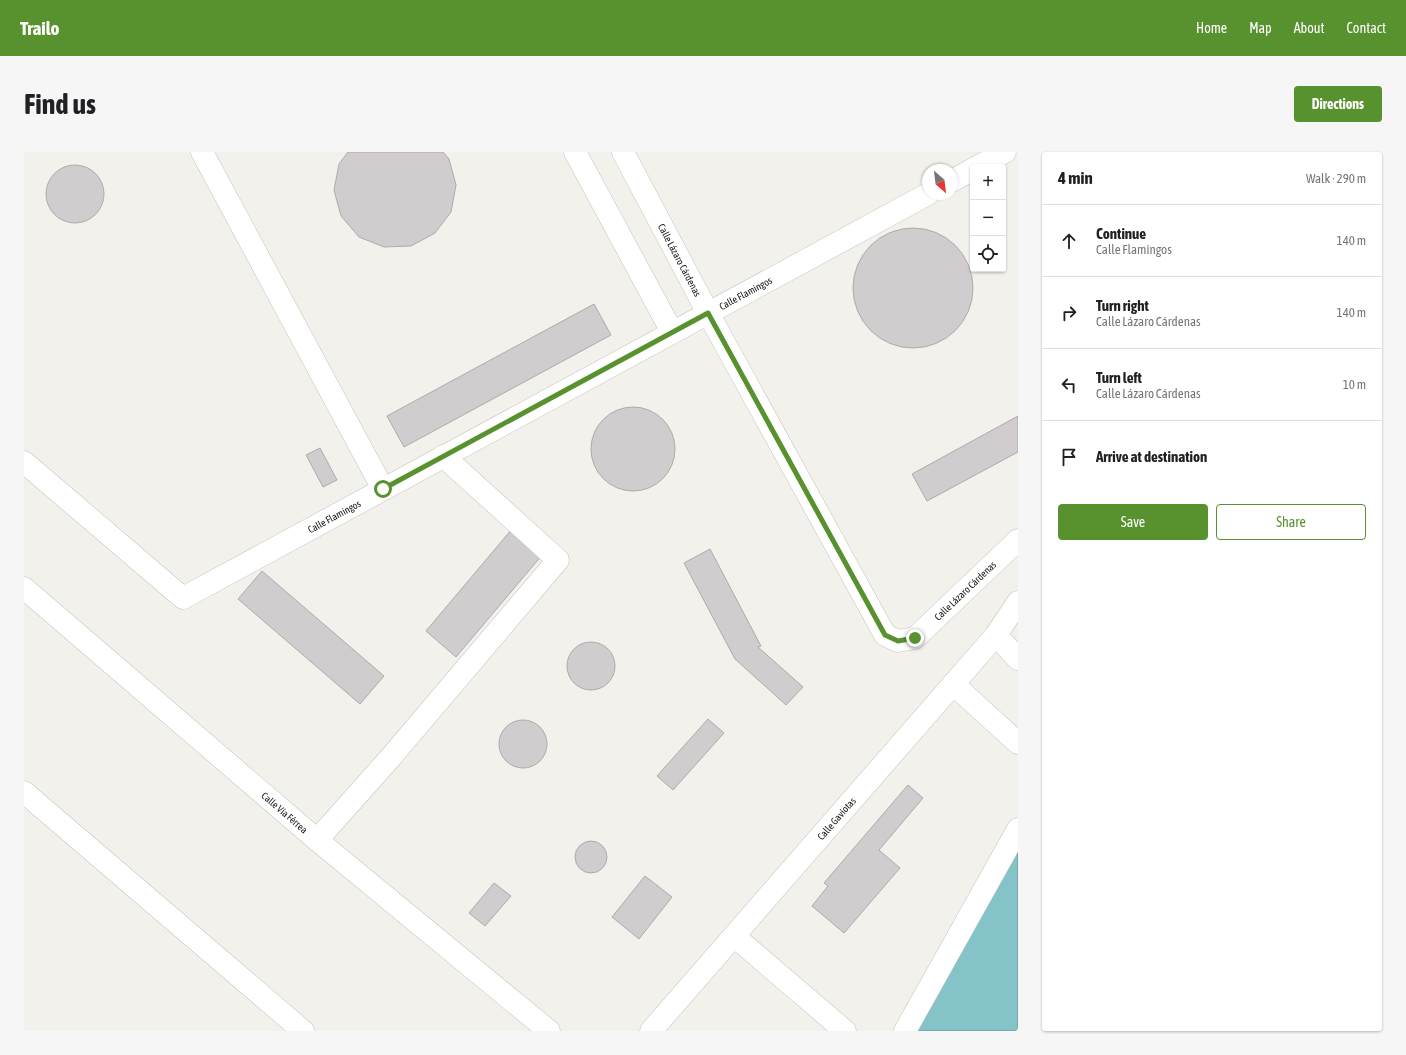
<!DOCTYPE html>
<meta charset="utf-8">
<style>
body{margin:0;font-family:"Asap Condensed",sans-serif;background:#f6f6f6;color:#202124}
.controls{position:absolute;right:12px;top:12px;display:grid;overflow:hidden;border-radius:4px;box-shadow:0 1px 3px #0004}
.controls button{width:36px;height:36px;display:grid;place-items:center;padding:0;border:0;border-bottom:1px solid #e0e0e0;background:#fff;color:#202124;font:20px sans-serif}
.compass{position:absolute;left:898px;top:12px;width:36px;height:36px;border-radius:50%;background:#fff;box-shadow:0 1px 3px #0004;rotate:152deg}
.stop{position:absolute;width:12px;height:12px;margin:-9px;border:3px solid #58922f;border-radius:50%;background:#fff}
.stop.end{background:#58922f;border-color:#fff;box-shadow:0 1px 4px #0008}
.list{margin:0;padding:0;list-style:none}
h2{display:flex;justify-content:space-between;align-items:center;height:52px;margin:0;padding:0 16px;font-size:17px}
h2 small{font-size:13px;font-weight:400;color:#757577}
.list li{display:grid;grid-template-columns:26px 1fr auto;gap:12px;align-items:center;box-sizing:border-box;height:72px;padding:0 16px;border-top:1px solid #e0e0e0}
.list b{display:block;font-size:15px;white-space:nowrap}
.list p{margin:0;font-size:13px;white-space:nowrap;color:#757577}
.list em{font-size:13px;font-style:normal;color:#757577}
.actions{display:flex;gap:8px;padding:12px 16px}
.actions a{flex:1;padding:9px 0;border:1px solid #58922f;border-radius:4px;text-align:center;font-size:14px;color:#58922f}
.actions .main{background:#58922f;color:#fff}
.icon{flex:none;width:22px;height:22px;fill:none;stroke:currentColor;stroke-width:2;stroke-linecap:round;stroke-linejoin:round}
.map{position:relative;flex:none;width:994px;height:879px;overflow:hidden;border-radius:4px}
header{display:flex;align-items:center;gap:24px;box-sizing:border-box;height:56px;padding:0 20px;background:#58922f;color:#fff}
header strong{font-size:19px}
nav{display:flex;gap:22px;margin-inline-start:auto;font-size:14px}
.intro{display:flex;align-items:center;justify-content:space-between;box-sizing:border-box;height:96px;padding:0 24px}
h1{margin:0;font-size:28px}
.button{padding:10px 18px;border-radius:4px;background:#58922f;color:#fff;font-size:14px;font-weight:700}
main{display:flex;gap:24px;padding:0 24px}
aside{flex:1;background:#fff;border-radius:4px;box-shadow:0 1px 3px #0004}
.map>svg:first-child{display:block}
</style>
<header>
<strong>Trailo</strong>
<nav><a>Home</a><a>Map</a><a>About</a><a>Contact</a></nav>
</header>
<div class="intro"><h1>Find us</h1><a class="button">Directions</a></div>
<main>
<div class="map">
<svg width="994" height="879" viewBox="0 0 994 879">
<rect width="100%" height="100%" fill="#f3f1ec"/>
<!-- water -->
<path fill="#84c3c8" stroke="#638f92" d="M994,696V879H886Z"/>
<!-- building -->
<path fill="#d1ccce" stroke="#aea9ac" d="M324,0H419L425,7L432,33L427,60L411,81L387,94L360,95L335,85L317,64L310,38L315,12Z
M22 42a29 29 0 1 1 58 0a29 29 0 1 1-58 0Z
M829 136a60 60 0 1 1 120 0a60 60 0 1 1-120 0Z
M570,152L587,183L380,295L363,264Z
M567 297a42 42 0 1 1 84 0a42 42 0 1 1-84 0Z
M994,264V300L903,349L888,322Z
M296,296L313,328L299,335L282,303Z
M488,377L519,402L432,505L402,479Z
M686,397L737,494L734,495L779,535L762,553L711,507L660,411Z
M238,419L360,524L336,552L214,447Z
M543 514a24 24 0 1 1 48 0a24 24 0 1 1-48 0Z
M684,567L700,581L649,638L633,624Z
M475 592a24 24 0 1 1 48 0a24 24 0 1 1-48 0Z
M884,633L899,646L855,698L876,716L820,781L788,754L804,734L800,731Z
M551 705a16 16 0 1 1 32 0a16 16 0 1 1-32 0Z
M621,724L648,745L615,787L588,765Z
M470,731L487,744L461,774L445,761Z"/>
<g fill="none" stroke-linecap="round" stroke-linejoin="round">
<defs>
<g id="minor">
<path d="M178,0L359,337"/>
<path d="M551,0L648,180"/>
<path id="s1" d="M599,0L684,161L861,483L874,489L891,486L994,388"/>
<path d="M953,15L981,0"/>
<path d="M928,29L949,17"/>
<path id="s2" d="M0,310L159,446L904,42"/>
<path id="s3" d="M0,436L293,688L525,879"/>
<path d="M972,483L994,507"/>
<path d="M929,532L994,591"/>
<path d="M0,640L279,879"/>
<path d="M293,688L367,605L534,408L419,304"/>
<path d="M710,784L821,879"/>
<path id="s4" d="M627,879L972,483L994,450"/>
<path d="M881,879L994,677"/>
</g>
</defs>
<!-- minor casing -->
<use href="#minor" stroke="#c4c3be" stroke-width="23"/>
<!-- minor -->
<use href="#minor" stroke="#fff" stroke-width="22"/>
</g>
<g fill="none" stroke-linecap="round" stroke-linejoin="round">
<!-- route -->
<path stroke="#58922f" stroke-width="5" d="M359,337L684,161L861,483L874,489L891,486"/>
</g>
<g text-anchor="middle" dominant-baseline="central" stroke-width="3" stroke-linejoin="round" paint-order="stroke">
<!-- street labels -->
<g font-size="10" fill="#171614" stroke="#fffefc">
<text stroke="none"><textPath href="#s1" startOffset="122">Calle Lázaro Cárdenas</textPath></text>
<text stroke="none"><textPath href="#s2" startOffset="849">Calle Flamingos</textPath></text>
<text stroke="none"><textPath href="#s2" startOffset="381">Calle Flamingos</textPath></text>
<text stroke="none"><textPath href="#s1" startOffset="650">Calle Lázaro Cárdenas</textPath></text>
<text stroke="none"><textPath href="#s3" startOffset="344">Calle Vía Férrea</textPath></text>
<text stroke="none"><textPath href="#s4" startOffset="282">Calle Gaviotas</textPath></text>
</g>
</g>
</svg>
<div class="controls">
<button>+</button>
<button>−</button>
<button><svg class="icon" aria-label="locate" viewBox="0 0 24 24"><circle cx="12" cy="12" r="6"/><path d="M12 2v4M12 18v4M2 12h4M18 12h4"/></svg></button>
</div>
<svg class="compass" viewBox="-18 -18 36 36"><path d="M0-13l5 13h-10z" fill="#e53935"/><path d="M0 13l5-13h-10z" fill="#757577"/></svg>
<div class="stop" style="left:359px;top:337px"></div>
<div class="stop end" style="left:891px;top:486px"></div>
</div>
<aside>
<h2>4 min<small>Walk · 290 m</small></h2>
<ul class="list">
<li><svg class="icon" aria-label="ahead" viewBox="0 0 24 24"><path d="M12 20V5M6 11l6-6 6 6"/></svg><div><b>Continue</b><p>Calle Flamingos</p></div><em>140 m</em></li>
<li><svg class="icon" aria-label="right" viewBox="0 0 24 24"><path d="M7 20v-9h11M14 6l5 5-5 5"/></svg><div><b>Turn right</b><p>Calle Lázaro Cárdenas</p></div><em>140 m</em></li>
<li><svg class="icon" aria-label="left" viewBox="0 0 24 24"><path d="M17 20v-9H6M10 6l-5 5 5 5"/></svg><div><b>Turn left</b><p>Calle Lázaro Cárdenas</p></div><em>10 m</em></li>
<li><svg class="icon" aria-label="arrive" viewBox="0 0 24 24"><path d="M6 21V4h12l-3 4 3 4H6"/></svg><div><b>Arrive at destination</b></div></li>
</ul>
<div class="actions"><a class="main">Save</a><a>Share</a></div>
</aside>
</main>
